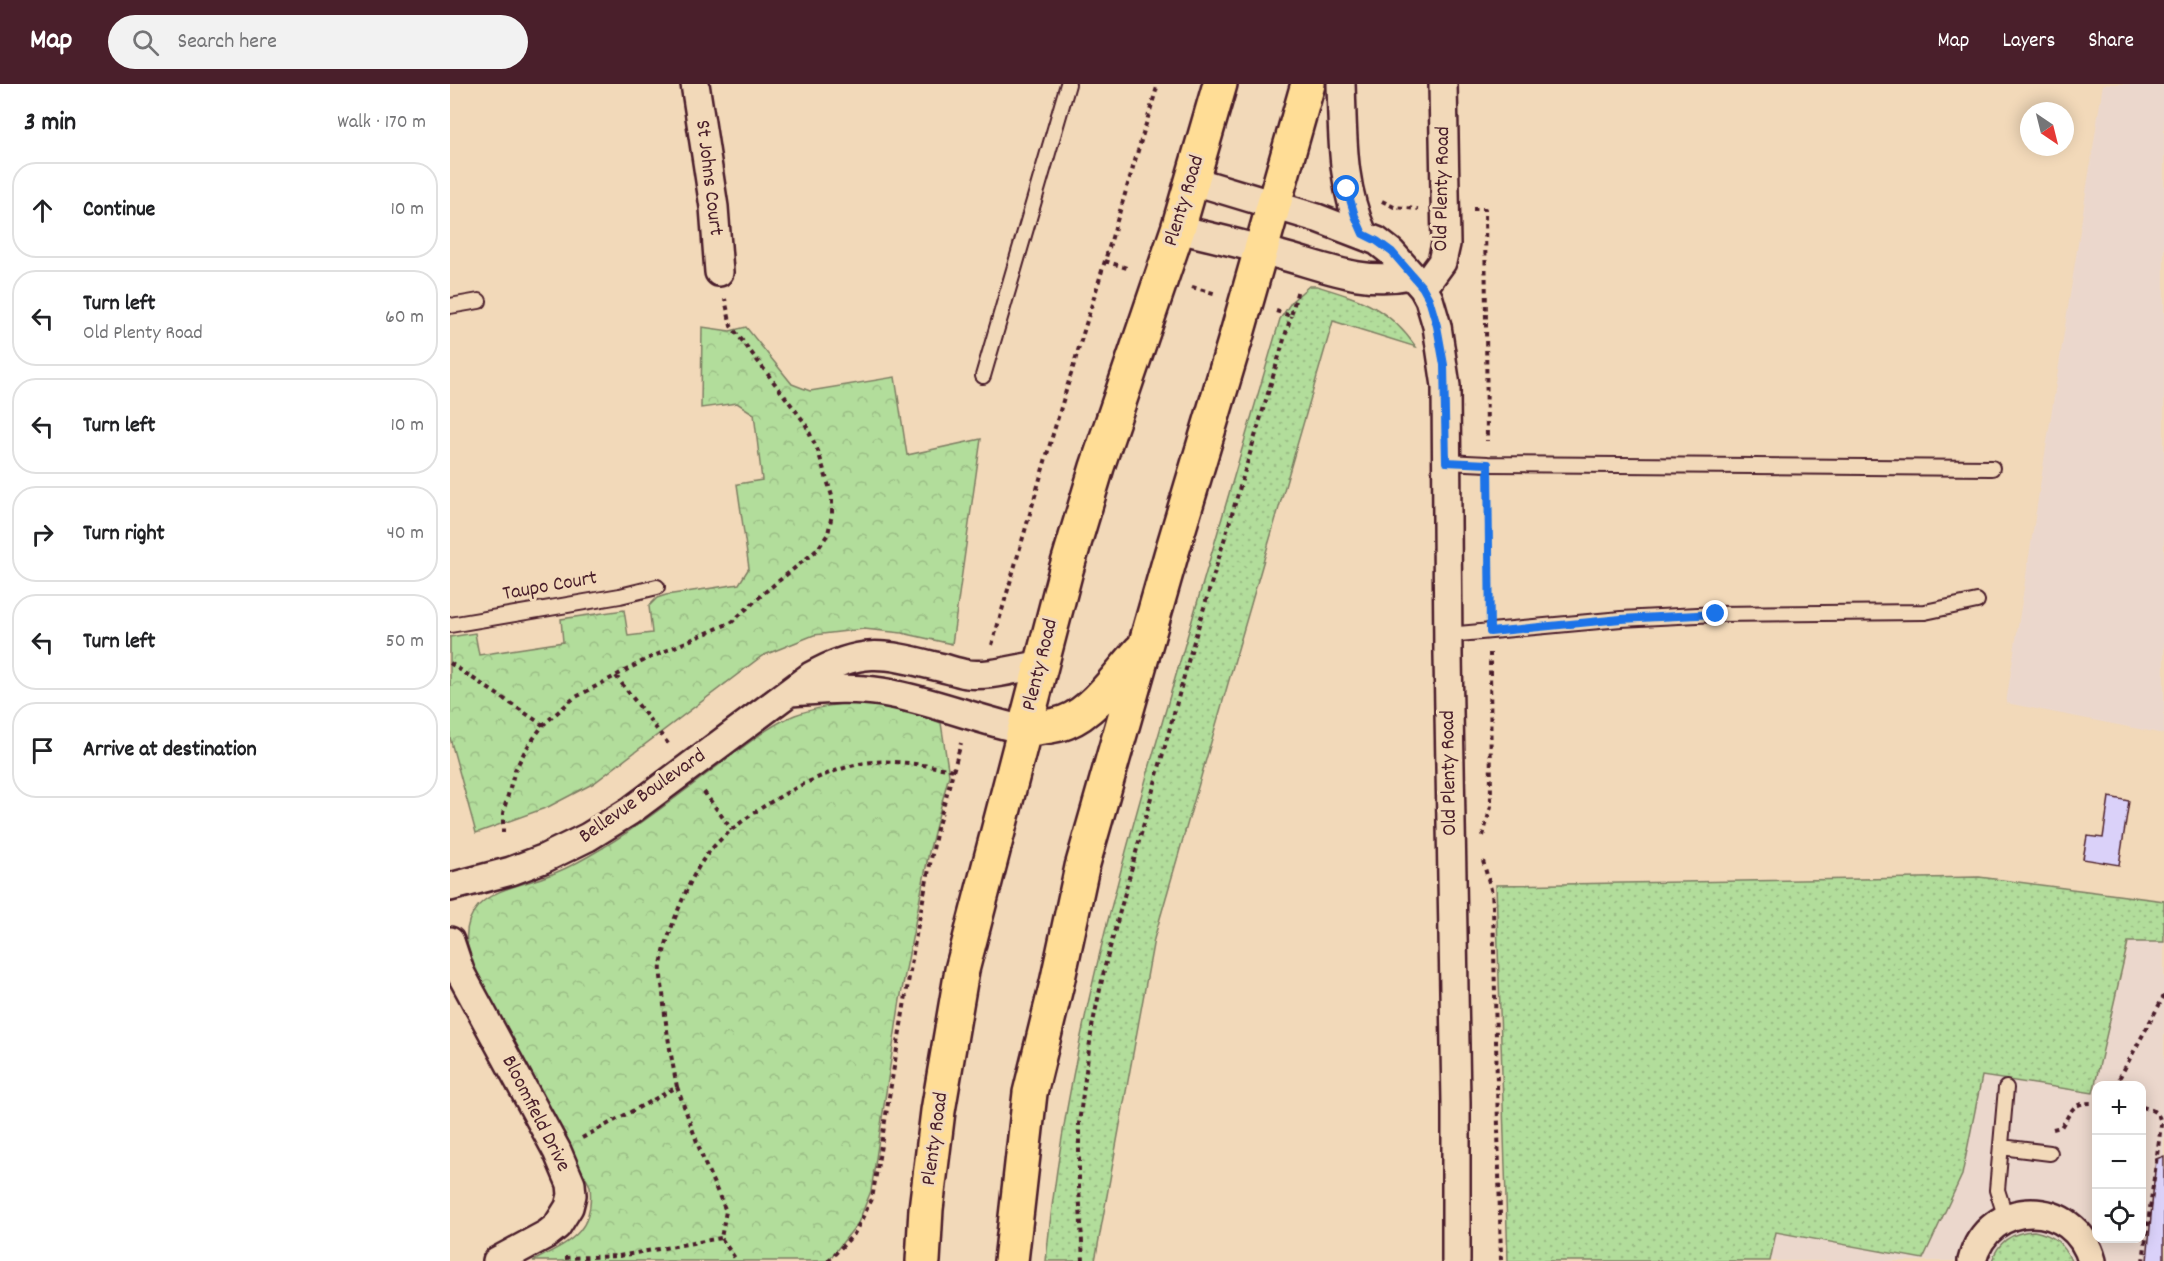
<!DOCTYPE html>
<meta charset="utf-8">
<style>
body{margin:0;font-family:Dekko,sans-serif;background:#f2f2f2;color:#202124}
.controls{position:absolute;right:18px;bottom:18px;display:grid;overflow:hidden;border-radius:12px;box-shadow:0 3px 15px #0003}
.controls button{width:54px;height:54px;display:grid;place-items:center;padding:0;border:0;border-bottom:2px solid #e0e0e0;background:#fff;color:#202124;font:30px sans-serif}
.compass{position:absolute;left:1570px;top:18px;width:54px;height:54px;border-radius:50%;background:#fff;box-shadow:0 3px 15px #0003;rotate:145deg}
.stop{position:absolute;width:18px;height:18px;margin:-14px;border:4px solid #1a73e8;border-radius:50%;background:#fff}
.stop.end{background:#1a73e8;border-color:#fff;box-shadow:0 2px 6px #0008}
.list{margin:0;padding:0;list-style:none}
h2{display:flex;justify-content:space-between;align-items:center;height:78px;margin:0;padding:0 24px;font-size:26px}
h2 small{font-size:20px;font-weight:400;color:#757577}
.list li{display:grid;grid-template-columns:39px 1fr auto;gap:18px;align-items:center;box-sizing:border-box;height:96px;margin:0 12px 12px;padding:0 12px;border:2px solid #e0e0e0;border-radius:24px}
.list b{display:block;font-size:22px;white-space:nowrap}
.list p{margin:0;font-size:20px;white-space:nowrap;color:#757577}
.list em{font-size:20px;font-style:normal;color:#757577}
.icon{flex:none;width:33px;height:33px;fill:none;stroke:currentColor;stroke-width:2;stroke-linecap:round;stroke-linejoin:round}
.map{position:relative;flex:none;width:1714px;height:1177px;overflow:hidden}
header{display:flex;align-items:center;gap:36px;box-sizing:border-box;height:84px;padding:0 30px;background:#4a1f2b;color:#fff}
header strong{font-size:28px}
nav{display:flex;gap:33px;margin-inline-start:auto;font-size:21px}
.search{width:420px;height:54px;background:#f2f2f2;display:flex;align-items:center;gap:15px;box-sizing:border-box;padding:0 21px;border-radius:33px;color:#757577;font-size:22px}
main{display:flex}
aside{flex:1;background:#fff}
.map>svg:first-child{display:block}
</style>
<header>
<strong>Map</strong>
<div class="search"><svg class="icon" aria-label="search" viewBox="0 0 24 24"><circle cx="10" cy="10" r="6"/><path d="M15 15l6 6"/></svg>Search here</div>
<nav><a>Map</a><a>Layers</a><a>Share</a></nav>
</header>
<main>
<aside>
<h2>3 min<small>Walk · 170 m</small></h2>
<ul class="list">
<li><svg class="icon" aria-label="ahead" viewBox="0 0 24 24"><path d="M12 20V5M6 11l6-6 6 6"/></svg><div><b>Continue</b></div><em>10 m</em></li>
<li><svg class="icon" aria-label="left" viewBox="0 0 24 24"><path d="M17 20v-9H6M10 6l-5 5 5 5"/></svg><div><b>Turn left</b><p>Old Plenty Road</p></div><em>60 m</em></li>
<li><svg class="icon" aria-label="left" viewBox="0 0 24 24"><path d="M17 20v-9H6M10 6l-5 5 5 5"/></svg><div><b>Turn left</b></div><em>10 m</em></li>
<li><svg class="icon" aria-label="right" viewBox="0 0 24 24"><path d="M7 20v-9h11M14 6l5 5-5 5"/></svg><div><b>Turn right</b></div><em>40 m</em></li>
<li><svg class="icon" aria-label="left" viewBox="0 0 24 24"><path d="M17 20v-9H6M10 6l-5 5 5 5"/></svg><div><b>Turn left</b></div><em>50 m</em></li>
<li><svg class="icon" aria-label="arrive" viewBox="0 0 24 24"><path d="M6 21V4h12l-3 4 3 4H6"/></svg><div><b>Arrive at destination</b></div></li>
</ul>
</aside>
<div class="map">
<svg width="1714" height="1177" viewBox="0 0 1714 1177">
<defs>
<pattern id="grass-dots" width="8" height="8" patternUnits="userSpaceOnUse" patternTransform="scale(1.5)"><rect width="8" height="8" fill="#b2dd9b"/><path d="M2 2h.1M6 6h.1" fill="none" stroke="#9bbd86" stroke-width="1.8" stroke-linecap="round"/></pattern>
<pattern id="park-crowns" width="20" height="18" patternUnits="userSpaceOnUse" patternTransform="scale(1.5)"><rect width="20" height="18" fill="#b2dd9b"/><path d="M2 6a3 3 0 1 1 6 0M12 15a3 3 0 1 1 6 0" fill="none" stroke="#9bbd86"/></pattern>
</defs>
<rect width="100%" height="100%" fill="#f2d9b9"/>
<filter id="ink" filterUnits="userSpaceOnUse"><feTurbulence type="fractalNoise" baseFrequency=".0167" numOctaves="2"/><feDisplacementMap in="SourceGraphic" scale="12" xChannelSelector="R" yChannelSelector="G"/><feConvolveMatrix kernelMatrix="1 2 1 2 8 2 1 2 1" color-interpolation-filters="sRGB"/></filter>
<g filter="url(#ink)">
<!-- built -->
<path fill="#ebd7cc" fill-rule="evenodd" d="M1653,0H1714V650L1556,619Z
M1679,858H1714V1177H1320L1326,1148L1512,1091L1532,992L1643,1009ZM1646,1002H1692V1154H1646Z"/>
<!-- grass -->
<path fill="url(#grass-dots)" stroke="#7e7e63" stroke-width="1.5" d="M859,202H867C912,216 938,223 966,263L883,237L704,855L645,1177H596C614,985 665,800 719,615C756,488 793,362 830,235L842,217Z
M1529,793L1714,817V858H1678L1643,1009L1532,992L1512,1091L1473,1175L1326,1148L1320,1177H1058L1046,801Z
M1584,1147C1603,1151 1614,1159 1621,1177H1542C1548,1157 1564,1148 1584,1147Z"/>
<!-- park -->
<path fill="url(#park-crowns)" stroke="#7e7e63" stroke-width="1.5" d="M252,243L280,247L296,243L342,300L360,307L445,293L457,371L531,355L502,560L452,549L414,545L364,551L312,572L144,699L98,723L26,749L0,654V553L25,549L29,571L113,558L111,535L174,526L178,552L202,549L199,522L207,514L216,511L289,500L299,484L287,400L312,396L304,330L287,319L251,324Z
M412,617L452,624L491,639L499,691L479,768L450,916L421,1107L408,1139L378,1177H83C119,1158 145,1149 140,1102L24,886C16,865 11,841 28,822C44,805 72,801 94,793C109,788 125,780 139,772C188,744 232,708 277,675C299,659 320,641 345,631C367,623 389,620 412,617Z"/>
<!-- building -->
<path fill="#dad1f9" stroke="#4a1f2b" stroke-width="1.5" d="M1659,713L1679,717L1669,781L1633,775L1637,752L1653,754Z
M1714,1072V1177H1697L1706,1075Z"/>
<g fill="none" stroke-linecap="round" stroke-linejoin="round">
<defs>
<path id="lane" d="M0,222L29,217
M533,292L618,0
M996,378L1038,380L1542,384
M0,541L170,512L207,503
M998,551L1171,535L1267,530L1475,528L1527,517
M1556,1004L1547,1106L1556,1134
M1551,1063L1600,1069"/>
<path id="street" d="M245,0L264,123L269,188
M891,0C893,53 891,101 913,150
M741,96L867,134L927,157L941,168L973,204L979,215L987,242L996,302L998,571L1006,1018V1177
M728,145C762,153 797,161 830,171C875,183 913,201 960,191
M973,204L992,178L996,160L993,0
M340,608C371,606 402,603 432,608C481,616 527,636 575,646
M0,803L61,787L93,775L138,753L180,727L361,592C410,564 433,569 485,582C495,584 506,588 517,590C540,593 567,584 590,581
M0,857L11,890L107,1067L121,1100L122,1111L119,1123L107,1142L97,1150L47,1177
M1522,1177C1538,1113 1625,1113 1642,1177"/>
<path id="highway" d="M575,646C588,643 604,643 616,638C645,627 670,589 690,567
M473,1177L476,1125L488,1027L512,886L616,486L647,383L728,145L770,0
M561,1177L580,1009L607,899L632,783L721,471L785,257L858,0"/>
</defs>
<!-- lane casing -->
<use href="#lane" stroke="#4a1f2b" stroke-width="18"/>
<!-- street casing -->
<use href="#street" stroke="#4a1f2b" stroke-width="32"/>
<!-- highway casing -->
<use href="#highway" stroke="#4a1f2b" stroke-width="38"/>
<!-- path -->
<path stroke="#4a1f2b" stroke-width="4" stroke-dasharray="4.5 4.5" stroke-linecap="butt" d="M932,117L944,123L968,125
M1023,125H1035L1037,357
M655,177L680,185
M742,203L767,210
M826,227L841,232L848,205
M1038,401L1040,525
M542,561L600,360L708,0
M0,579L93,641
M166,592L219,661
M254,708L282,746
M53,749V729L65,686L76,665L93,641L124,614L197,575L282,538L315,508L367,466L378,450L382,430V412L368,367L355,339L281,242L275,215
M1033,752L1041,722L1040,569
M1033,777L1042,809L1043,822L1051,1177
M1665,1002L1714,912
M227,1003L255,1080L276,1127L271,1154L287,1177
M1692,1023C1703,1026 1710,1028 1711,1041L1693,1177
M1603,1045L1611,1043C1623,1026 1621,1018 1646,1019
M132,1054L227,1003C221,971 215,941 213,908C212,900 210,890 211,881C216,853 237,799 253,776C281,734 373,682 423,678C450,676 478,682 504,686
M115,1174L169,1172L271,1154
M378,1177L404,1150L422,1115L466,851L487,745L511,659
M633,1177L629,1104V1039L642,943L655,882L739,574L841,232"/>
<!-- lane -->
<use href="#lane" stroke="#f2d9b9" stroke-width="14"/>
<!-- street -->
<use href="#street" stroke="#f2d9b9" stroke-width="27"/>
<!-- highway -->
<use href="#highway" stroke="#ffdd96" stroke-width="33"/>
</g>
</g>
<g fill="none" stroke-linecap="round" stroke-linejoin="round" filter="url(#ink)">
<!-- route -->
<path stroke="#1a73e8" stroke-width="8" d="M897,105L905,132L913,150L927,157L942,168L973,204L979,215L987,242L994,281L996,378L1038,380L1040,548L1171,535L1266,530"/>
</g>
<g text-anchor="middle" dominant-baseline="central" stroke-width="6" stroke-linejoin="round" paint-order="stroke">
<!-- street labels -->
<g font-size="21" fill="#4a1f2b" stroke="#f2d9b9">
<text transform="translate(258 94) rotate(83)">St Johns Court</text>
<text transform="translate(993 105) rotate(-89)">Old Plenty Road</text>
<text transform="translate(735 117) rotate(-73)">Plenty Road</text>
<text transform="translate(100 503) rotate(-10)">Taupo Court</text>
<text transform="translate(591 581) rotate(-76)">Plenty Road</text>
<text transform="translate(1000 689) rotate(-91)">Old Plenty Road</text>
<text transform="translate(193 713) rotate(-35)">Bellevue Boulevard</text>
<text transform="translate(85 1030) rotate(63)">Bloomfield Drive</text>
<text transform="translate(486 1055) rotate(-82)">Plenty Road</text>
</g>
</g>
</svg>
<div class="controls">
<button>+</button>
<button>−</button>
<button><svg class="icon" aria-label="locate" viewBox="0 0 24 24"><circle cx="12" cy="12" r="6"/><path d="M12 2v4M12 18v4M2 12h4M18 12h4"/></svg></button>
</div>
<svg class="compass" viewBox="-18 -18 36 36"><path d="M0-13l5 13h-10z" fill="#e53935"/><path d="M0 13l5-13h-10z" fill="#757577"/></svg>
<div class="stop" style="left:897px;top:105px"></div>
<div class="stop end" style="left:1266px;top:530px"></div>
</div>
</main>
